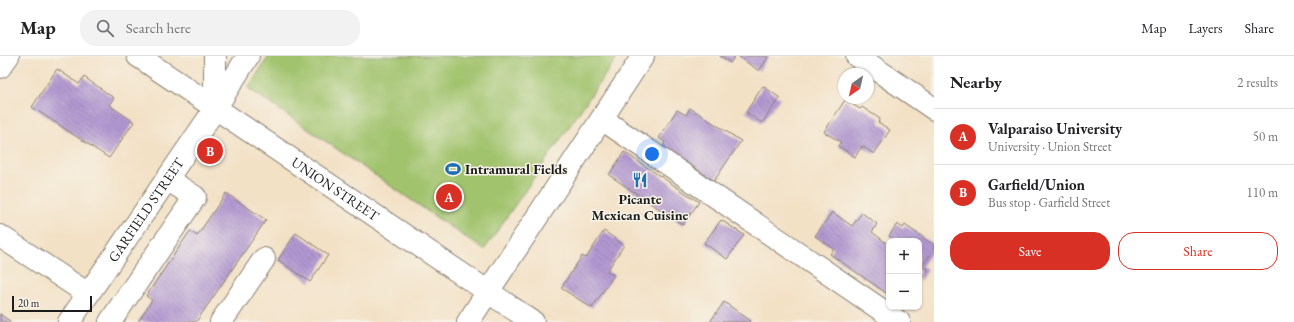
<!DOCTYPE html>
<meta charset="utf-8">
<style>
body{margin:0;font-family:"EB Garamond",serif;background:#f2f2f2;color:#202124}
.controls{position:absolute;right:12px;bottom:12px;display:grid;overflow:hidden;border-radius:8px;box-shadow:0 1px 3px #0004}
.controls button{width:36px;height:36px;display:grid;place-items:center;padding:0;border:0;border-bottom:1px solid #e0e0e0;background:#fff;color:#202124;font:20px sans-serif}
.compass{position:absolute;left:838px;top:12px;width:36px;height:36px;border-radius:50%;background:#fff;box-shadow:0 1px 3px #0004;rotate:214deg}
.scale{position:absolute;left:12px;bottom:10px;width:80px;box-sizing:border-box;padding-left:4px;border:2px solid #1c1c1c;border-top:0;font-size:11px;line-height:14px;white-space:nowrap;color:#1c1c1c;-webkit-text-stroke:3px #f7f3e8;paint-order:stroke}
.you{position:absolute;left:652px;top:98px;width:14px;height:14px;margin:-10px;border:3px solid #fff;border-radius:50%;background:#1a73e8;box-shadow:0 0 0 6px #1a73e833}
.badge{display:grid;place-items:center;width:26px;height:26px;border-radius:50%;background:#d93025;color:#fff;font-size:13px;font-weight:700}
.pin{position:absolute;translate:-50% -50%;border:2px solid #fff;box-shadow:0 1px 4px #0006}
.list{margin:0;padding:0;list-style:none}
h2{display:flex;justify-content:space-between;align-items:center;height:52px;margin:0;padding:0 16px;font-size:17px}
h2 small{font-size:13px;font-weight:400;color:#757577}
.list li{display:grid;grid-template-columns:26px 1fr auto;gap:12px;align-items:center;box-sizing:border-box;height:56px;padding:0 16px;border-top:1px solid #e0e0e0}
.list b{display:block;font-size:15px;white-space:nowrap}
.list p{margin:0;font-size:13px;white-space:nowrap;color:#757577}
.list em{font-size:13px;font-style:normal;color:#757577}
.actions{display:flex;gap:8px;padding:12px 16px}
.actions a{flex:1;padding:9px 0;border:1px solid #d93025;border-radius:16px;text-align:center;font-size:14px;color:#d93025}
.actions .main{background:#d93025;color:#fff}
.icon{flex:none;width:22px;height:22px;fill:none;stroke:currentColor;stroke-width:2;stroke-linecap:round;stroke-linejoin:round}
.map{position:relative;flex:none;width:934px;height:266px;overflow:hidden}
header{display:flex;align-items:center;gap:24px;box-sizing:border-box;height:56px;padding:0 20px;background:#fff;border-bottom:1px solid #e0e0e0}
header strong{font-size:19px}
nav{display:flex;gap:22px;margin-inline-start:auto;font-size:14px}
.search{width:280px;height:36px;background:#f2f2f2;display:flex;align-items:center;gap:10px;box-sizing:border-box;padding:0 14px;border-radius:16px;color:#757577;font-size:15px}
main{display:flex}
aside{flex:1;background:#fff}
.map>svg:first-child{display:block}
</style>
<header>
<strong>Map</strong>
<div class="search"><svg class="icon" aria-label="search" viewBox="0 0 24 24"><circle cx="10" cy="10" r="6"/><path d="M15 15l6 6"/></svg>Search here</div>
<nav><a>Map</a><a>Layers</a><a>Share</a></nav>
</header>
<main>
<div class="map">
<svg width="934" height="266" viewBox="0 0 934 266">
<defs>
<pattern id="building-back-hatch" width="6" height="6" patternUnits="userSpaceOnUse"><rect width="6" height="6" fill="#b298d2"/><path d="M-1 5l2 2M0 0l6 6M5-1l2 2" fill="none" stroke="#907baa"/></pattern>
</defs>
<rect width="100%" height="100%" fill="#f7f3e8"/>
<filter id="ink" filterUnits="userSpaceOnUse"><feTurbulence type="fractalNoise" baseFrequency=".025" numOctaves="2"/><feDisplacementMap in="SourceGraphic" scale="8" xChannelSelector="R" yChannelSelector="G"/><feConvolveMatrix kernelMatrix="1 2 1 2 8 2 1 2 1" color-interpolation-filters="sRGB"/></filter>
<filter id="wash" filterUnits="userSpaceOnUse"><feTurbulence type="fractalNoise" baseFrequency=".012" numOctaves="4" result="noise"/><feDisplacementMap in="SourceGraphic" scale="16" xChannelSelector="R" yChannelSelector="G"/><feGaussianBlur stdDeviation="0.9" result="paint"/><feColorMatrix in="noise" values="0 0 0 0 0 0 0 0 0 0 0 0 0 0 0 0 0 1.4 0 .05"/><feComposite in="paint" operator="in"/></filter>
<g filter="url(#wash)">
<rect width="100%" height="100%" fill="#f3e1c6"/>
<!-- pitch -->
<path fill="#a1c36d" stroke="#5e7044" d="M269,0H618L484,194L248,32Z"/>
<g id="blocks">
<!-- building -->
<path fill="url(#building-back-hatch)" d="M720,0H735L730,7Z
M738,0H769L759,15Z
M57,13L79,28L84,21L114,42L109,49L134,66L109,102L32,51Z
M763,30L780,42L762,67L746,56Z
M845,44L860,53L862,51L880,63L878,66L890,74L874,98L862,90L855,101L838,90L841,86L824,76Z
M690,52L741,85L714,125L663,91L665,86L659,82L677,54L686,59Z
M624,96L699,146L683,169L609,119Z
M226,137L266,164L196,266H138L152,244L146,240L190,175L197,180Z
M832,156L852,170L862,157L877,168L872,176L889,189V239L830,198L834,193L815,180Z
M721,164L744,179L727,203L704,187Z
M897,168L903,172L905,169L934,189V193L922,210L928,214L919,226V185H895L889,180Z
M604,175L624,189L607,215L614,219L592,252L561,232L582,200L586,202Z
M296,177L328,199L310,226L278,204Z
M724,246L751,265L750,266H710Z
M0,258L11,266H0Z"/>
</g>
</g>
<g filter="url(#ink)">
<use href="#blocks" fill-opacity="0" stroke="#887e71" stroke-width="1"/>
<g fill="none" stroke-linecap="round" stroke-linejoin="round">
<defs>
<g id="minor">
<path id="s1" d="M138,0L533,266"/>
<path d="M857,0L934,53"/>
<path d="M0,11L8,0"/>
<path d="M215,53V0"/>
<path d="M602,63L899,266"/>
<path d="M0,180L88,238"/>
<path id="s2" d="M69,266L215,53L248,0"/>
<path d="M110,266L195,141L167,123"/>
<path d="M221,266L264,203"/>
<path d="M468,266L643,0"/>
</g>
</defs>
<!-- minor casing -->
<use href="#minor" stroke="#887e71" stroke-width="24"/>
<!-- minor -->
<use href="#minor" stroke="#fff" stroke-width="22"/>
</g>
</g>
<!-- icons -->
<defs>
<symbol id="stadium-bare" viewBox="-9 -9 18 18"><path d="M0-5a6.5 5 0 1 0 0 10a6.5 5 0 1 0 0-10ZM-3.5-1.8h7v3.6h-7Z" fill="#1f6fb2" stroke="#f7f3e8" stroke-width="2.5" paint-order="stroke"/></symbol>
<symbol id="restaurant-bare" viewBox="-9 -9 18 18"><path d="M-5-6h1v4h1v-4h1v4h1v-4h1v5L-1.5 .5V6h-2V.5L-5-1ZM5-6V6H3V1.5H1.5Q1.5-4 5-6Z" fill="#1f6fb2" stroke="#f7f3e8" stroke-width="2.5" paint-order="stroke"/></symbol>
</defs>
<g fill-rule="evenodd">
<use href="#stadium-bare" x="442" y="102" width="22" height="22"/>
<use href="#restaurant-bare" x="629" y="113" width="22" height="22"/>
</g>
<g text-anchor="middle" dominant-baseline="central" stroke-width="3" stroke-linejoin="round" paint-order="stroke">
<!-- poi labels -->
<g font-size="14" font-weight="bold" fill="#1c1c1c" stroke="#f7f3e8" text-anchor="start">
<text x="465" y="113">Intramural Fields</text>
<text x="640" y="143" text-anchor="middle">Picante<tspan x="640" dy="16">Mexican Cuisine</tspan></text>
</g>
<!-- street labels -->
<g font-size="14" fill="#1c1c1c" stroke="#f7f3e8">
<text stroke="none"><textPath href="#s1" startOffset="238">UNION STREET</textPath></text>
<text stroke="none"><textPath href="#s2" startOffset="136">GARFIELD STREET</textPath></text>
</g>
</g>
</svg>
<div class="controls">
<button>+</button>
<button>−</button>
</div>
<svg class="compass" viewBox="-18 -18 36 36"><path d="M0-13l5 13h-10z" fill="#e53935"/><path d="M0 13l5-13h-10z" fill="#757577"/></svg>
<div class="scale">20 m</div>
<div class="you"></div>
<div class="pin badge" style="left:449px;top:141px">A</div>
<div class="pin badge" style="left:210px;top:95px">B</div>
</div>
<aside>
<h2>Nearby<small>2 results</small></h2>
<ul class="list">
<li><span class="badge">A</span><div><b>Valparaiso University</b><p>University · Union Street</p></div><em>50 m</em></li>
<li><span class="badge">B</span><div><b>Garfield/Union</b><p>Bus stop · Garfield Street</p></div><em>110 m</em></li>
</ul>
<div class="actions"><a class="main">Save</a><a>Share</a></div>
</aside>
</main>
